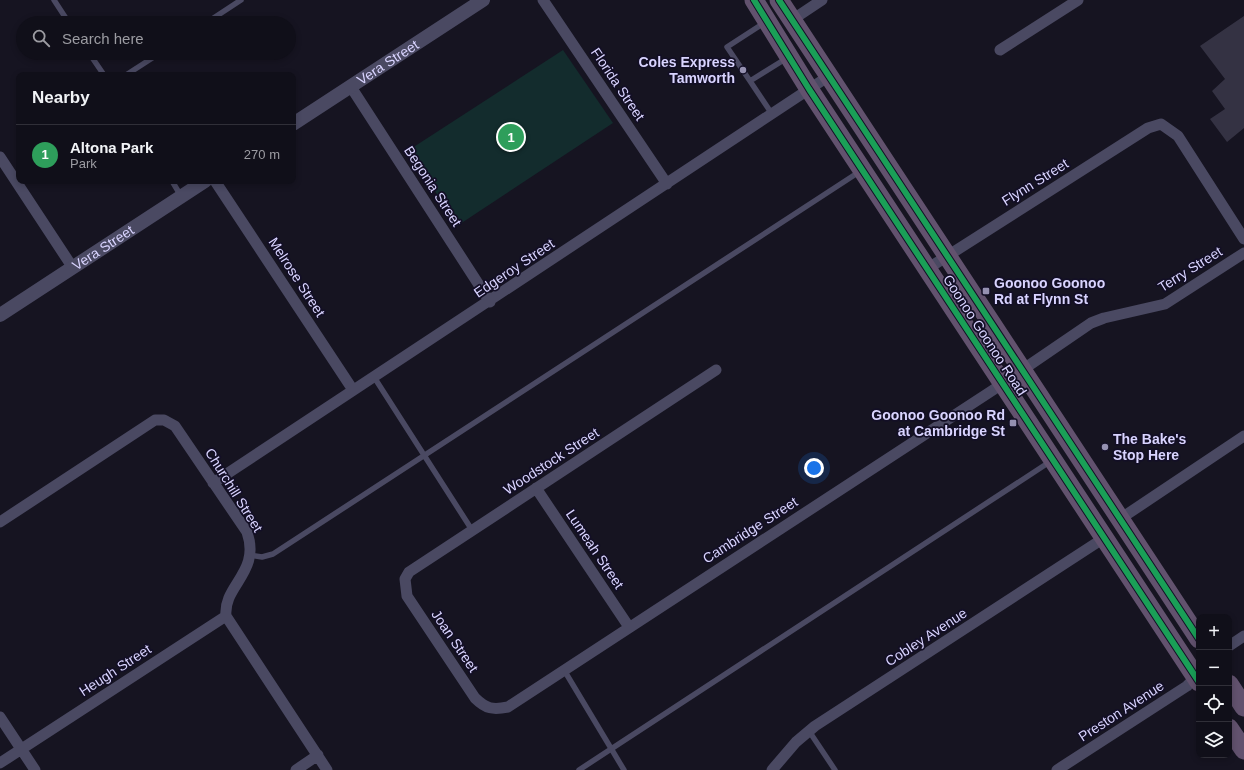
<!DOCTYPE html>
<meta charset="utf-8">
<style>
body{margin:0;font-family:Helvetica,sans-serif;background:#1e1d26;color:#f1f3f6}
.controls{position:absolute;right:12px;bottom:12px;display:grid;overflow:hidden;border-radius:8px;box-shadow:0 2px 6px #0003}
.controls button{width:36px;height:36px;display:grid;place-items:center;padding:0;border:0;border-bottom:1px solid #302f38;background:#100f19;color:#f1f3f6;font:20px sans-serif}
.you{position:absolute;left:814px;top:468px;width:14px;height:14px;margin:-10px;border:3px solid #fff;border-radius:50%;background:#1a73e8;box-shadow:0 0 0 6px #1a73e833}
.badge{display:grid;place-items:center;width:26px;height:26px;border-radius:50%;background:#db2777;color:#fff;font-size:13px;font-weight:700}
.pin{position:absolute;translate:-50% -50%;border:2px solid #fff;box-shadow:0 1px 4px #0006}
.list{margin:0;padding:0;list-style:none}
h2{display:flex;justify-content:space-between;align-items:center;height:52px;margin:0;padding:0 16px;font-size:17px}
h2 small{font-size:13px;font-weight:400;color:#9c9ca2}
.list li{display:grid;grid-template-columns:26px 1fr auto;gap:12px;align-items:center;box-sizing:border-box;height:60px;padding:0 16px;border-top:1px solid #302f38}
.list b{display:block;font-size:15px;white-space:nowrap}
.list p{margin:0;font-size:13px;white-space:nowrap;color:#9c9ca2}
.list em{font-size:13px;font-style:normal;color:#9c9ca2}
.icon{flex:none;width:22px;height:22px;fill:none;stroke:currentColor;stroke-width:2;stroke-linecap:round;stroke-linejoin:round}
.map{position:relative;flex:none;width:1244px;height:770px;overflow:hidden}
.search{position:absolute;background:#100f19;box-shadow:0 2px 6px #0003;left:16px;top:16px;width:280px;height:44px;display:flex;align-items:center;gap:10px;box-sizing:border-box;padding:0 14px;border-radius:22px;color:#9c9ca2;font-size:15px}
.panel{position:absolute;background:#100f19;box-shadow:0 2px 6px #0003;left:16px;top:72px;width:280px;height:112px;border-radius:8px}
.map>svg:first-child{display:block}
</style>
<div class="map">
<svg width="1244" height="770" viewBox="0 0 1244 770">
<rect width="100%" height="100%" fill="#161421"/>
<!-- green -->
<path fill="#132c2d" d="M563,50L613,123L457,226L409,150Z"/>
<!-- building -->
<path fill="#343243" d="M1244,16V128L1227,142L1210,119L1225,109L1212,91L1225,79L1200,46Z"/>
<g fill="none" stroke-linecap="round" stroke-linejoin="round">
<!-- service -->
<path stroke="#4a4962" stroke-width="5.5" d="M54,0L69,23
M206,23L241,0
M89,53L104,75
M126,75L160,53
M750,81L727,47L764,23
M772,114L750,81L787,58
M172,181L181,196
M374,377L472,530
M250,555L262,557L273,554L859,172
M564,670L624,770
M809,731L835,770
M579,770L1051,461"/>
<!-- minor -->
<path stroke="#4a4962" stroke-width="11" d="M543,0L667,184
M792,20L822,0
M1000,50L1078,0
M351,87L490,302
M0,157L73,268
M215,181L353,390
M927,269L1148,128L1161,124L1178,136L1244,239
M716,370L409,572L405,579L407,596L475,698C486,709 493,710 508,707L993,390L1091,323L1104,318L1165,304L1244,253
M213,483L829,76
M536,488L629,627
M1120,519L1244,436
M0,522L155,420H164L175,426L247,532C261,573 223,585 226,616L327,770
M1229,646L1244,636
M0,717L35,770
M0,763L226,616
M296,770L318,755
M772,770L796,742L815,726L1104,538
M1057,770L1187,686L1199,674"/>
<!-- tertiary -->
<g stroke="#4a4962" stroke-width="14">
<path id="s1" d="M293,124L483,0"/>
<path id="s2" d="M0,315L205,181"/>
</g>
<!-- trunk -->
<path stroke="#62526e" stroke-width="19" d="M754,0L809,89L1199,682
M779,0L1199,639
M1229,684L1244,707
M1229,728L1244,750"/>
<defs>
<path id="cycleway" d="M754,0L809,89L1199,682
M779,0L1199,639"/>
</defs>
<!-- cycleway casing -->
<use href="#cycleway" stroke="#130f26" stroke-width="8"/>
<!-- cycleway -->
<use href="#cycleway" stroke="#1a9f57" stroke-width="6"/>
</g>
<!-- markers -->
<g fill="#9591b1" stroke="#130f26" stroke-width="1.5">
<circle cx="743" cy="70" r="4"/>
<rect x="982" y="287" width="8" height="8" rx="2"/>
<rect x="1009" y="419" width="8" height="8" rx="2"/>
<circle cx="1105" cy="447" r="4"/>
</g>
<g text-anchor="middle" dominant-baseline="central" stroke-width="3.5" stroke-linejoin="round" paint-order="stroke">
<!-- street labels -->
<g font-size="14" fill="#d9d4ff" stroke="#130f26">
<text stroke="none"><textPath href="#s1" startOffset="113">Vera Street</textPath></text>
<text transform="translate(618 84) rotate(56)">Florida Street</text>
<text transform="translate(1035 182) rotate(-32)">Flynn Street</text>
<text transform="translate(433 186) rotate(57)">Begonia Street</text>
<text stroke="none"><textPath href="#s2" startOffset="123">Vera Street</textPath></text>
<text transform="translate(514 268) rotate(-34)">Edgeroy Street</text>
<text transform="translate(1190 269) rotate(-32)">Terry Street</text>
<text transform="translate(297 277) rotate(57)">Melrose Street</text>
<text transform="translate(985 335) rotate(57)">Goonoo Goonoo Road</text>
<text transform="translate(551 461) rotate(-33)">Woodstock Street</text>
<text transform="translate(234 490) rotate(58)">Churchill Street</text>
<text transform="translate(750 530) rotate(-33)">Cambridge Street</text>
<text transform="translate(595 549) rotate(56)">Lumeah Street</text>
<text transform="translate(926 637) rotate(-33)">Cobley Avenue</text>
<text transform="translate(455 641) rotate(56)">Joan Street</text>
<text transform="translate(115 670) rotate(-33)">Heugh Street</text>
<text transform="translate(1121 711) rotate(-33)">Preston Avenue</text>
</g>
<!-- poi labels -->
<g font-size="14" font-weight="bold" fill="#d9d4ff" stroke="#130f26" text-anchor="end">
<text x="735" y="62">Coles Express<tspan x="735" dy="16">Tamworth</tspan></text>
<text x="994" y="283" text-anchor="start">Goonoo Goonoo<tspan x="994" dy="16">Rd at Flynn St</tspan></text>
<text x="1005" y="415">Goonoo Goonoo Rd<tspan x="1005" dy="16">at Cambridge St</tspan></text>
<text x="1113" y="439" text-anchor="start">The Bake's<tspan x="1113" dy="16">Stop Here</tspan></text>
</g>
</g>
</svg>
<div class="controls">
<button>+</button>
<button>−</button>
<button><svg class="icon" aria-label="locate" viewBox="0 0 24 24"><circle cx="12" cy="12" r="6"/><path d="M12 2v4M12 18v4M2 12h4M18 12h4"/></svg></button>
<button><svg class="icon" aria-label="layers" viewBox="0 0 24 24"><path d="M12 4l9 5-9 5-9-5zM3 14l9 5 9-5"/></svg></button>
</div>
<div class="you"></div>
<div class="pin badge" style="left:511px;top:137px;background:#2e9e5b">1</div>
<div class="search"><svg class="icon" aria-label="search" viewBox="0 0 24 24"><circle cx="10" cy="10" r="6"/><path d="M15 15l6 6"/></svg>Search here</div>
<section class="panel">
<h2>Nearby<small></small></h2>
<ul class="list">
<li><span class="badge" style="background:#2e9e5b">1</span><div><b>Altona Park</b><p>Park</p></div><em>270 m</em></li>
</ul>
</section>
</div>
